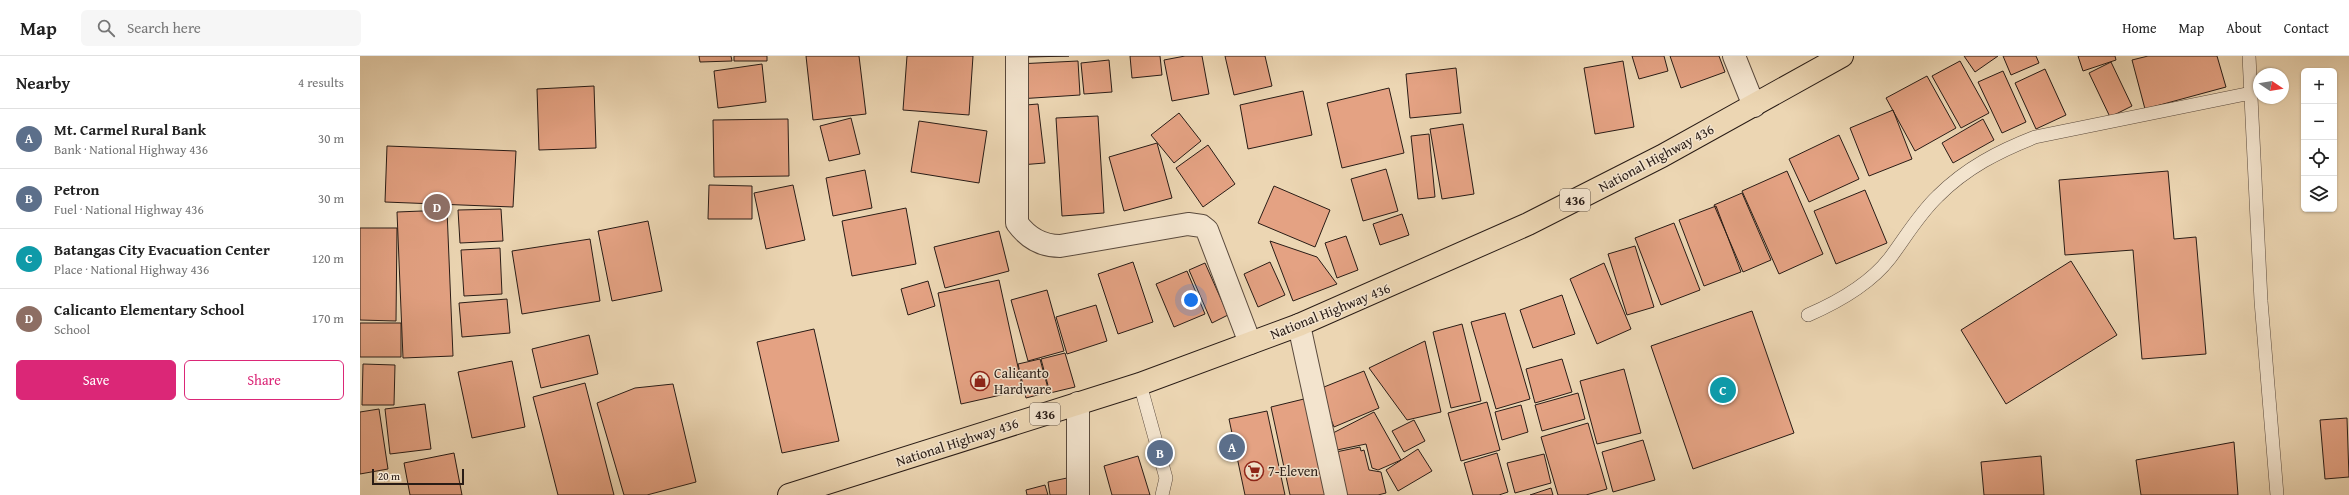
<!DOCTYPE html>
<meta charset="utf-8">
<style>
body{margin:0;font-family:"Gentium Book Plus",serif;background:#f6f6f6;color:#222}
.controls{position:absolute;right:12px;top:12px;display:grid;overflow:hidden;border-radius:6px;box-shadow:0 1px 3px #0004}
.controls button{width:36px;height:36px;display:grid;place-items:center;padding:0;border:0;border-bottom:1px solid #e0e0e0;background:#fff;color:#222;font:20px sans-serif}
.compass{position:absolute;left:1893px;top:12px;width:36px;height:36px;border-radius:50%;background:#fff;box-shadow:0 1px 3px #0004;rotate:102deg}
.scale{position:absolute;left:12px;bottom:10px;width:92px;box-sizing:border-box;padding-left:4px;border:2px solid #291c16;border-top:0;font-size:11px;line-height:14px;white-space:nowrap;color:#291c16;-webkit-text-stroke:3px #f3e4ce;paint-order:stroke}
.you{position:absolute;left:831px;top:244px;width:14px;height:14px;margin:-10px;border:3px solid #fff;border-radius:50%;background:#1a73e8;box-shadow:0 0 0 6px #1a73e833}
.badge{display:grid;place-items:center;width:26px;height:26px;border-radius:50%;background:#db2777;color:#fff;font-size:13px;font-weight:700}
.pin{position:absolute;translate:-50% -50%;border:2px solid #fff;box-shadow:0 1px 4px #0006}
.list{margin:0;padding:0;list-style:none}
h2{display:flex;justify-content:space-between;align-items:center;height:52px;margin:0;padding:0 16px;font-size:17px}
h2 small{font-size:13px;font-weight:400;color:#767676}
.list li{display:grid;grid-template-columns:26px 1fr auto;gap:12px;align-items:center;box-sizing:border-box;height:60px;padding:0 16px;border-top:1px solid #e0e0e0}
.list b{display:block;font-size:15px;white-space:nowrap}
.list p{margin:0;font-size:13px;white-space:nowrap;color:#767676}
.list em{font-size:13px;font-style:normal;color:#767676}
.actions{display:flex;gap:8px;padding:12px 16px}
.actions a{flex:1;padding:9px 0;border:1px solid #db2777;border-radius:6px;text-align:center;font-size:14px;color:#db2777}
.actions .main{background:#db2777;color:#fff}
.icon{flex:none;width:22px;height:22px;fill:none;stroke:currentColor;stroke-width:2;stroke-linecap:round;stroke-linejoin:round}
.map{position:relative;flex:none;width:1989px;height:439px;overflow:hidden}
header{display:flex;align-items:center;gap:24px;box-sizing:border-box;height:56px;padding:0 20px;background:#fff;border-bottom:1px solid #e0e0e0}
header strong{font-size:19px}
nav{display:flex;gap:22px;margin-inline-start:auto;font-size:14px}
.search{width:280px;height:36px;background:#f6f6f6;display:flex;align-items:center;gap:10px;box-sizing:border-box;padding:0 14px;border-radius:6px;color:#767676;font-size:15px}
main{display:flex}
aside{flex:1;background:#fff}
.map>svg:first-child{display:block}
</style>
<header>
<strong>Map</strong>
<div class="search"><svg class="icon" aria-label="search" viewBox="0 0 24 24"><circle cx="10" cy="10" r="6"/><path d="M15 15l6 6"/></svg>Search here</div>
<nav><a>Home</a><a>Map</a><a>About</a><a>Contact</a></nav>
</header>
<main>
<aside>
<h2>Nearby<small>4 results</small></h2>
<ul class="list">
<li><span class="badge" style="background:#5c6f8a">A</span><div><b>Mt. Carmel Rural Bank</b><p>Bank · National Highway 436</p></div><em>30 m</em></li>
<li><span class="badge" style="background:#5c6f8a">B</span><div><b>Petron</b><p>Fuel · National Highway 436</p></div><em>30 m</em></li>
<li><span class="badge" style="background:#0f9aa8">C</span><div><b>Batangas City Evacuation Center</b><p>Place · National Highway 436</p></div><em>120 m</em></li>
<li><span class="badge" style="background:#8d6e63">D</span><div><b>Calicanto Elementary School</b><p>School</p></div><em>170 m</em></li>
</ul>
<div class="actions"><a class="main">Save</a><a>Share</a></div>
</aside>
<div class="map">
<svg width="1989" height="439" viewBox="0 0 1989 439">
<rect width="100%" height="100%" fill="#ecd6b3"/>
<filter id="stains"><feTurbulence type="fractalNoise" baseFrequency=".005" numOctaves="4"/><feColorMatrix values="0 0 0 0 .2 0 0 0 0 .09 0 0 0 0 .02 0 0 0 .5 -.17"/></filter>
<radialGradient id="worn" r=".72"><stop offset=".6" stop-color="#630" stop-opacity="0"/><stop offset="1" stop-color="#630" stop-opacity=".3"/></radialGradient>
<!-- building -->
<path fill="#e4a283" stroke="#291c16" d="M339,0H371L372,5L340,6Z
M374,0H407V5H374Z
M446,0H499L506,58L453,64Z
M547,0H613L609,59L543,54Z
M669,0H709L669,1Z
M770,0H800L802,19L772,22Z
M825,0H842L849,38L812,45L804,4Z
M865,0H905L912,30L874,39Z
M1272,0H1304L1308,15L1279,23Z
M1310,0H1359L1365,16L1321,32Z
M1604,0H1638L1615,16Z
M1643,0H1676L1679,7L1651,19Z
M1718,0H1755L1756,4L1723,15Z
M1788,0H1857L1866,31L1785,53L1772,4Z
M749,4L752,36L724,38L721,7Z
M718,5L720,39L658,43L657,8Z
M1263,5L1274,71L1235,78L1224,12Z
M1600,5L1629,57L1601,72L1572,20Z
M1751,6L1772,50L1750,61L1729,17Z
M402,8L406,46L358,52L354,15Z
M1096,12L1101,57L1050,62L1046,18Z
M1685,13L1706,59L1676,73L1655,27Z
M1643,15L1666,66L1642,77L1618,26Z
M1567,20L1596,72L1555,95L1526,42Z
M234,30L236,92L179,94L177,33Z
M1029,32L1044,97L982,112L967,47Z
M943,35L952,79L888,93L880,49Z
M678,48L685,107L660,109L654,50Z
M1533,54L1552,103L1509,120L1490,72Z
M819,57L841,85L814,107L791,79Z
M738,60L744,157L702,160L696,62Z
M491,62L500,98L469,105L460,70Z
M428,63L429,120L354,121L353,64Z
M1623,63L1634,84L1593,107L1582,87Z
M559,65L627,75L619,127L551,116Z
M1103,68L1114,138L1082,143L1070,73Z
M1069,78L1075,141L1058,143L1051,80Z
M1479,79L1499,123L1449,146L1429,103Z
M797,87L812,142L764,155L749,101Z
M848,89L875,128L843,151L816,112Z
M27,90L156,95L153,151L25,146Z
M1026,113L1038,155L1003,165L991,123Z
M505,114L512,152L473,160L466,122Z
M1427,115L1463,198L1419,218L1382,135Z
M1808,115L1814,183L1836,181L1846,298L1782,303L1773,194L1705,199L1699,124Z
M349,129L392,130V163H348Z
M433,129L445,184L406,193L394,137Z
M914,130L970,154L955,191L898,167Z
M1505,134L1527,187L1476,208L1454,155Z
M1382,137L1411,204L1383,216L1354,149Z
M1356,150L1381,216L1344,230L1319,164Z
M546,152L556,208L492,220L482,165Z
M141,153L143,185L100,187L98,154Z
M87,154L93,300L43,302L37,156Z
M1042,158L1049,179L1020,189L1013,168Z
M288,165L302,235L252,245L238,175Z
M1314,167L1340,234L1301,249L1275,182Z
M0,172H37L36,265L0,264Z
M639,175L649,215L585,232L574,191Z
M986,180L998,214L977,222L965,187Z
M230,183L240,245L162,258L152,195Z
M910,185L957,201L977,228L933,245Z
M1275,190L1294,251L1267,259L1248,198Z
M140,192L142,238L104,240L101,194Z
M1711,205L1757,279L1646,348L1601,274Z
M773,206L793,266L758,278L738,218Z
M910,206L925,239L898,251L884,218Z
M845,207L868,259L852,267L829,214Z
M1244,207L1271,273L1237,288L1210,223Z
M827,215L845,258L814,271L796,228Z
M639,224L663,334L601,348L578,237Z
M568,225L575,250L548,259L541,233Z
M687,234L704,295L668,305L651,244Z
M1202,239L1215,278L1173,292L1160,254Z
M147,243L150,277L102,281L99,247Z
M736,249L747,285L707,298L696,261Z
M1392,255L1434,377L1333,413L1291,290Z
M1145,257L1170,343L1136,353L1111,266Z
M0,267H41V301H0Z
M1102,268L1121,345L1091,352L1073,276Z
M454,273L479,385L422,397L397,286Z
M229,279L238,318L181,332L172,293Z
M1065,285L1081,356L1047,364L1009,312Z
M705,297L715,331L690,337L681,303Z
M680,303L689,336L666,342L658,308Z
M1202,303L1212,336L1175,347L1166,313Z
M152,305L165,371L112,382L98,316Z
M3,308L35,309L34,349H2Z
M1264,313L1281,377L1237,388L1220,325Z
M1004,315L1019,352L974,371L959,333Z
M225,327L254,439H198L173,341Z
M313,328L336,426L287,439H264L237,347L275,332Z
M1218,337L1225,363L1182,375L1175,349Z
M948,342L969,439H930L911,351Z
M1127,346L1140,394L1101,405L1088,357Z
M65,348L71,393L30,398L25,353Z
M1161,349L1168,376L1142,384L1135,356Z
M19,353L28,413L0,418V356Z
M907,355L925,439H885L869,363Z
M1014,356L1041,404L1018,414L1012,412L1006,388L977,394L973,377Z
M1987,362L1989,421L1965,423L1960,364Z
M1054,364L1065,385L1044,396L1032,375Z
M1228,367L1247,433L1226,439H1198L1181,381Z
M1283,384L1295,424L1253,436L1242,396Z
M1874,386L1878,439H1781L1776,404Z
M1000,391L1001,395L1004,394L1009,414L1021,416L1026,437L1018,439H985L976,396Z
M1058,393L1072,415L1038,435L1026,414Z
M94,397L102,439H50L44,407Z
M1137,397L1148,436L1139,439H1113L1104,407Z
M1184,398L1191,427L1155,437L1147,407Z
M778,400L790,439H752L744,410Z
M1681,400L1684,439H1624L1621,406Z
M707,422L710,439H690L688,426Z
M685,429L688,439H667L666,434Z
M1191,432L1193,439H1170Z"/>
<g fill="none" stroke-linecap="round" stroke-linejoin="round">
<defs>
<path id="lane" d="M1889,0L1901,245L1917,439
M1448,259C1478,246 1510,228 1530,202C1545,182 1559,158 1578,140C1606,112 1639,95 1675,81L1891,37
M780,328L806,422L802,439"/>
<path id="street" d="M657,0V167C668,182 682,190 700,190L828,168L842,170L847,174L890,287
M1374,0L1394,50
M939,269L976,439
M718,439V347"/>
<path id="primary" d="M429,439L780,328L939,269L1168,168L1302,100L1482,0"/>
</defs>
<!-- lane casing -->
<use href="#lane" stroke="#5a4a3d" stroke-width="14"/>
<!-- street casing -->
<use href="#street" stroke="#5a4a3d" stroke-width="24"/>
<!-- primary casing -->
<use href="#primary" stroke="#291c16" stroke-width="24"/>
<!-- lane -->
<use href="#lane" stroke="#f3e4ce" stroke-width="13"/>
<!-- street -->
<use href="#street" stroke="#f3e4ce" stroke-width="22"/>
<!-- primary -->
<use href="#primary" stroke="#ecd6b3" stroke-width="22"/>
</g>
<!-- icons -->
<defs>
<symbol id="shop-ring" viewBox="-11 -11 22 22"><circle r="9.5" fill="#f3e4ce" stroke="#8f2418" stroke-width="1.5"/><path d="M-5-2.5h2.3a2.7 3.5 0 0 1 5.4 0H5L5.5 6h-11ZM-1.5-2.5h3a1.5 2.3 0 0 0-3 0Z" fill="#8f2418"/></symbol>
<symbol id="supermarket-ring" viewBox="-11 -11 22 22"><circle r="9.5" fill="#f3e4ce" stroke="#8f2418" stroke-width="1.5"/><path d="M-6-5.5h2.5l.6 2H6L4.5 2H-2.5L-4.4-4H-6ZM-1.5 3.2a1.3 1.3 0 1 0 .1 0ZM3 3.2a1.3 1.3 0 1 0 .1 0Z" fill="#8f2418"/></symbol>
</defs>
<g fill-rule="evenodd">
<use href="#shop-ring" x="609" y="314" width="22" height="22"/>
<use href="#supermarket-ring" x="883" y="404" width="22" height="22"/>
</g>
<g text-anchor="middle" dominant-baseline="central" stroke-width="3" stroke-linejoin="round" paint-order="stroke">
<!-- shield labels -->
<g fill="#f3e4ce" stroke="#66584d" stroke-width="1">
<rect x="1200" y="133" width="30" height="22" rx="3"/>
<rect x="670" y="347" width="30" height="22" rx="3"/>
</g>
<g font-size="13" font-weight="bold" fill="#291c16">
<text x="1215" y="144">436</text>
<text x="685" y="358">436</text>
</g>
<!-- street labels -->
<g font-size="14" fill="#291c16" stroke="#f3e4ce">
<text transform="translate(1296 102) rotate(-28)">National Highway 436</text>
<text transform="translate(970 255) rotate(-22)">National Highway 436</text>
<text transform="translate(597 386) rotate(-18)">National Highway 436</text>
</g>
<!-- poi labels -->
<g font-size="14" fill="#291c16" stroke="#f3e4ce" text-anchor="start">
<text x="634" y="317">Calicanto<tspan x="634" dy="16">Hardware</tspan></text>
<text x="908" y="415">7-Eleven</text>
</g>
</g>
<rect width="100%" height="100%" filter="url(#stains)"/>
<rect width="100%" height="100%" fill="url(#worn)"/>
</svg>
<div class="controls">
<button>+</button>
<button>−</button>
<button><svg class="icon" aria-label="locate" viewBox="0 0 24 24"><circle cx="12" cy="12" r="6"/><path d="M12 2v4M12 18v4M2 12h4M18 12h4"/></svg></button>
<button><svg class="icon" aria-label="layers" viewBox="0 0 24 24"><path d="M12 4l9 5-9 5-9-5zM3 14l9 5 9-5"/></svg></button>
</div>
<svg class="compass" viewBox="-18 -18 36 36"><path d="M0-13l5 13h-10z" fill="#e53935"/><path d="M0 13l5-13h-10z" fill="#767676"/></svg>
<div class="scale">20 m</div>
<div class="you"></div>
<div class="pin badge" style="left:872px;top:391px;background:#5c6f8a">A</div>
<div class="pin badge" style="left:800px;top:397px;background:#5c6f8a">B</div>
<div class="pin badge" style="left:1363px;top:334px;background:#0f9aa8">C</div>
<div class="pin badge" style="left:77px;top:151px;background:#8d6e63">D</div>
</div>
</main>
